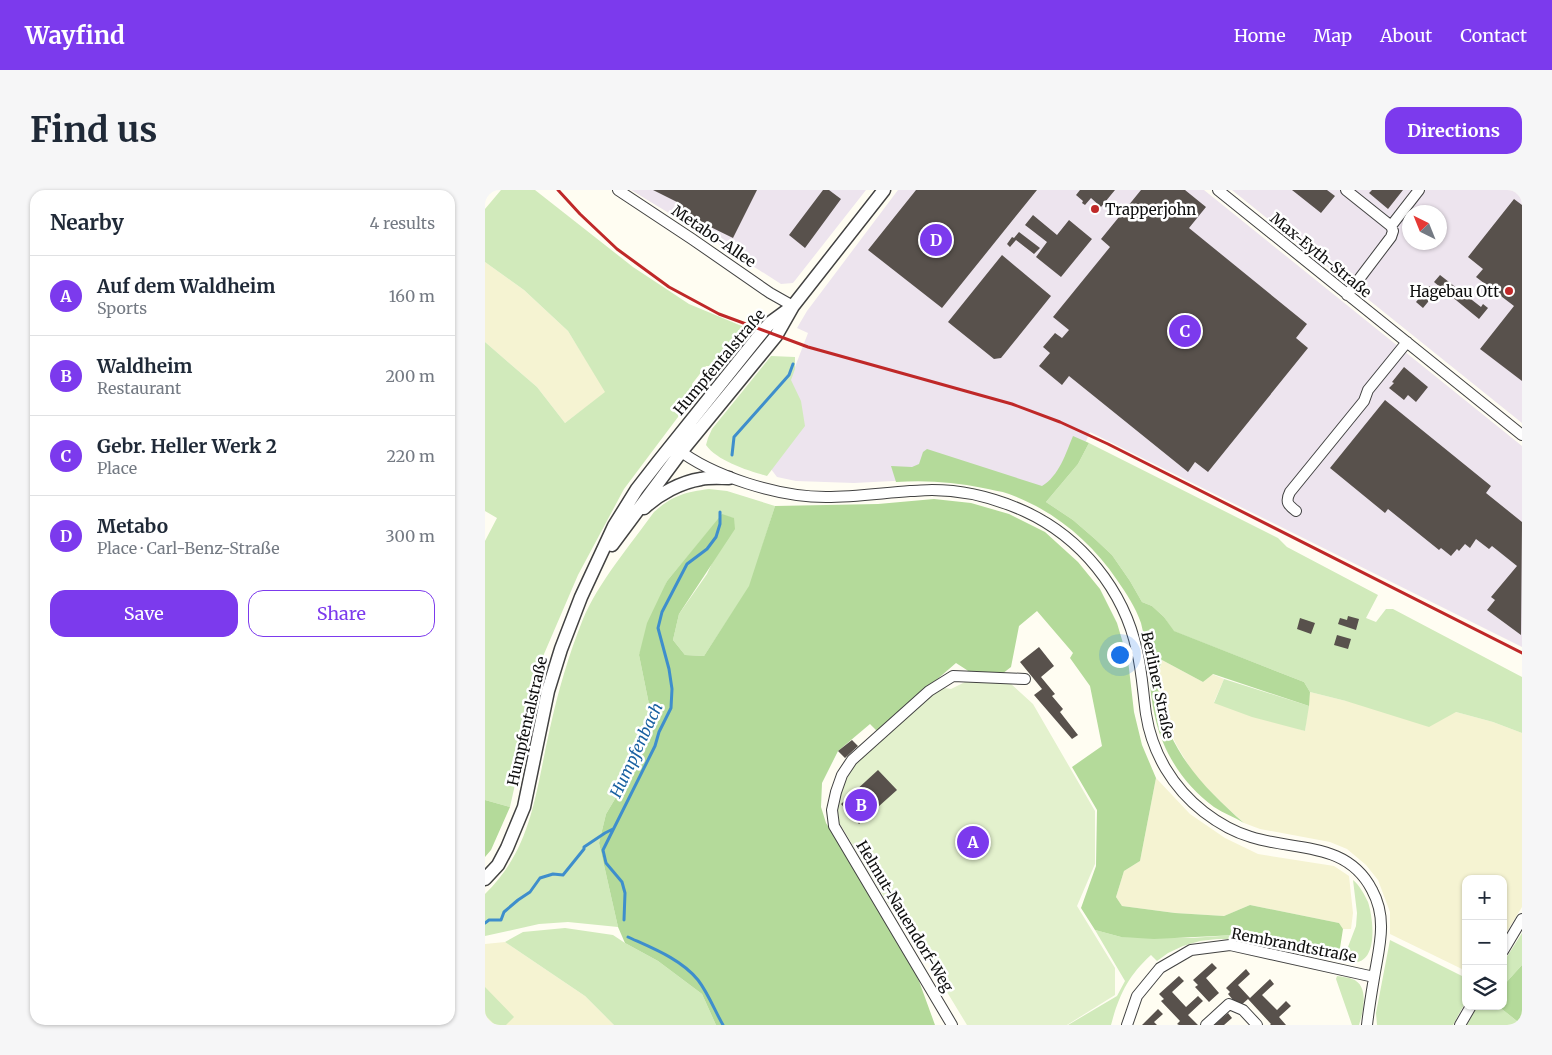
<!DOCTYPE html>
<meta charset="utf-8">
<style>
body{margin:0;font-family:Merriweather,serif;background:#f6f6f7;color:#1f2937}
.controls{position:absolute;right:15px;bottom:15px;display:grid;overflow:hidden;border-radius:10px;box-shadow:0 1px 4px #0004}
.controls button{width:45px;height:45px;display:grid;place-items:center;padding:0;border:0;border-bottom:1px solid #e0e1e3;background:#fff;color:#1f2937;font:25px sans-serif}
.compass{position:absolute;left:917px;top:15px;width:45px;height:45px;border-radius:50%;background:#fff;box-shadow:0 1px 4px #0004;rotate:317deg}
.you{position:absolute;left:634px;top:464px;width:18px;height:18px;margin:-12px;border:4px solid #fff;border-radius:50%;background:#1a73e8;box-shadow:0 0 0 8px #1a73e833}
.badge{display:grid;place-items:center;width:32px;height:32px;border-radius:50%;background:#7c3aed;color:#fff;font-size:16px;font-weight:700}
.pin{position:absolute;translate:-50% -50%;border:2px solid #fff;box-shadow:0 1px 5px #0006}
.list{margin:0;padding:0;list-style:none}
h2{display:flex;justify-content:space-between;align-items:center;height:65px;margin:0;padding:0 20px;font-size:21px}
h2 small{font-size:16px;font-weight:400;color:#747a83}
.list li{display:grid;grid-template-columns:32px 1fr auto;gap:15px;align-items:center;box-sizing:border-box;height:80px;padding:0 20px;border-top:1px solid #e0e1e3}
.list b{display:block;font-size:19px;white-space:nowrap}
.list p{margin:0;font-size:16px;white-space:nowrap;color:#747a83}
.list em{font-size:16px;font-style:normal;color:#747a83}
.actions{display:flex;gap:10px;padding:15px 20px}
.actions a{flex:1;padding:11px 0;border:1px solid #7c3aed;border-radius:15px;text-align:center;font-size:18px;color:#7c3aed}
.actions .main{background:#7c3aed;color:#fff}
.icon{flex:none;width:28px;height:28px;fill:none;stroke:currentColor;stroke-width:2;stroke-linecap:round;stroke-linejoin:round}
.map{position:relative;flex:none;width:1037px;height:835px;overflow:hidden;border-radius:15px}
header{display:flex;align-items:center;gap:30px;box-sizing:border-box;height:70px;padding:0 25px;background:#7c3aed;color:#fff}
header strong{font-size:24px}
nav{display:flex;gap:28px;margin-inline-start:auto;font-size:18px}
.intro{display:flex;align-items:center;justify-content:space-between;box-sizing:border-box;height:120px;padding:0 30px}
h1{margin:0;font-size:35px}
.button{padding:12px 22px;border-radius:15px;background:#7c3aed;color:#fff;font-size:18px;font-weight:700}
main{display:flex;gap:30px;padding:0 30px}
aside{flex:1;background:#fff;border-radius:15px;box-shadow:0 1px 4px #0004}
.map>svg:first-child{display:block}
</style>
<header>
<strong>Wayfind</strong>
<nav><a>Home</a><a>Map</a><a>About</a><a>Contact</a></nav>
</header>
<div class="intro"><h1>Find us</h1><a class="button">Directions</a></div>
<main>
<aside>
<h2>Nearby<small>4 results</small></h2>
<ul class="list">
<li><span class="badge">A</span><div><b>Auf dem Waldheim</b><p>Sports</p></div><em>160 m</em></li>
<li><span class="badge">B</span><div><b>Waldheim</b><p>Restaurant</p></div><em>200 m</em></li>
<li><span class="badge">C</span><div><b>Gebr. Heller Werk 2</b><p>Place</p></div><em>220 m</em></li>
<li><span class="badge">D</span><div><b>Metabo</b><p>Place · Carl-Benz-Straße</p></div><em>300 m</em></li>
</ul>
<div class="actions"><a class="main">Save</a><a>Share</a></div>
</aside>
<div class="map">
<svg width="1037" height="835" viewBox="0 0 1037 835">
<rect width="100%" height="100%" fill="#fffdf2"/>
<!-- industrial -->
<path fill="#ede4ee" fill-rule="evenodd" d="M146,0H381L308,93L296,94L202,34Z
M413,0H719L1037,256V457L605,242L592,272L559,306L447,289L369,293L311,291L292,287L283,275L305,190L323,143L312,138L322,121Z
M747,0H1037V233ZM924,22H954V52H924Z"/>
<!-- farmland -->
<path fill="#f5f3d2" d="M0,72L39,100L83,141L121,202L80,233L52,197L0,152Z
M677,470L718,492L727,484L739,489L729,512L820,541L825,502L861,511L971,522L1008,532L1037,543V717L1018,748V689H981V781L905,744V722L893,690L881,675L862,659L845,652L775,639L759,633L738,614L710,586L692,556L677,525L672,491Z
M671,588L705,624L740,648L773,664L849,676L864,686L868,723L866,739H858L854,733L765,715L739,726L690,723L637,716L631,707L639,681L655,671Z
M20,752L100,806L129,835H0V754Z"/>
<!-- green -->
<path fill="#d1eabb" d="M16,0H50L148,77L204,114L264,139L231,176H221L207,194L208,207L139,299L93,385L59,464L25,617L0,610V351L12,328L0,321V152L52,197L80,233L120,202L83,141L39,100L0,72V19Z
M286,166L310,167V179L306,190L316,211L320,236L282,286C264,281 232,271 221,255L223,248L227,239Z
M604,253L793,348L802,357L893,405L881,428L891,432L901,419H908L1037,487V543L1008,532L971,522L944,537L861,511L825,502L819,492L688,441L679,427L667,416L657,412L645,391L627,365L610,349L588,330L561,312L593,274Z
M224,299L242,301L290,316L265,396L219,466L200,465L188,450L194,424L222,384L248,328L237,325L182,391L154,465L167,529L152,572L121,624L114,653L133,737L83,732L54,734L0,746V704C48,658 51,599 65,538C73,501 84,464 98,429C113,393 146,354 169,322C187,306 200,302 224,299Z
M739,489L824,516L820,541L767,527L729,513Z
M868,690C875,696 879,704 883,712C888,727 893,767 873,772C868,773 863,771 858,770L871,736L872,723Z
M80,738L128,745L140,753L173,771L217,804L231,835H129L100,806L20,752L38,742Z
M610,740L636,747L706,748L751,745L849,762L855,758L856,761L851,767L847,769L752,749H732L715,751L698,756L683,763L672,771L666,765C643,786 634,805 626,835H583L632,806L640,791Z
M1037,743V775L1018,796V773Z
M905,750L981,788V811L968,835H892L891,823Z
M852,786C857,787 863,787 867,789C885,795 878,822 874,835H867L851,789Z
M0,797L29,827L21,835H10L0,825Z
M992,816H1013L1037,835H982Z"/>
<!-- forest -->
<path fill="#b4da9a" d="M588,246L604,253L593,274L561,312L588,330L610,349L627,365L645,391L657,412L667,416L679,427L689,441L819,492L825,502L824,516L728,484L718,492L677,470C675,476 673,482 672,489C672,495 674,502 675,508C682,560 721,600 759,633C749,627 738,623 729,617C699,595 678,563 670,527C663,496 664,463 656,433C651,418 641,403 632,390C606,351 568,320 524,304C516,301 506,300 498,298C469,292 441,290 411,292L406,276L427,277L434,274L438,262L442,259L557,296C574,286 581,263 588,246Z
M449,309L486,313L524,324L560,342L593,372L615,399L632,433L643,470L649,522L657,555L671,588L655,671L639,681L631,707L637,716L690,723L739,726L765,715L854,733L858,739L855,758L849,762L751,745L669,749L636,747L610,740L596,718L611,676L612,620L587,577L617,556L605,496L585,468L588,463L552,421L534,436L526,477L517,484H488L471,473L392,541L385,534L353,561L337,593L336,617L341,633L408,737L434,791L450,835H231L217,804L173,771L140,753L133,737L114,653L121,624L152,572L167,529L154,465L162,433L182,391L237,324L249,328L250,339L194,424L188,450L200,465L219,466L264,396L290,316L393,314Z
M0,610L25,617L6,660L0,667Z
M1037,775V835L1013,816H1018V796Z"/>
<!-- pitch -->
<path fill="#e3f1cd" d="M484,490L525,493L548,514L610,621V674L592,716L630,778V805L582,835H482L414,723L405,717L352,629L351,618L357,597L371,573L454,497L466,499Z"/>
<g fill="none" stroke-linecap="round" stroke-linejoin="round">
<!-- stream -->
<path stroke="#3e8ecc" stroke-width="3" d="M247,265L249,247L304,185L308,174
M139,730L140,703L137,692L121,673L118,660L170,556L174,542L186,518L187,499L184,479L173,438L177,422L202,374L222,359L231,347L235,334V322
M0,733L4,730H16L19,722L33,710L45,702L55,688L68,684L78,685L99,659V657L120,643L128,639
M143,747C167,758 196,769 213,790C223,803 230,821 238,835"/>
</g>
<!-- building -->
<path fill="#58514c" d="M168,0H272L248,48L199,24L193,20L196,14Z
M338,0H344L356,9L320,58L304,45Z
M431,0H552L457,118L383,60Z
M595,0H630L616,17L606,8L600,15L597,13L598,11L591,5Z
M656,0H700L721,17L704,38L822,134L811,148L823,158L723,282L710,272L703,282L584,186L577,195L554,176L565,163L558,157L570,143L577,148L584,140L568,127L625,57L616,49Z
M807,0H842L850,6L836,23Z
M887,0H918L903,19L884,3Z
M1029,9L1037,15V191L995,159L1029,116L991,87L998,79L983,67Z
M548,25L572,45L584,30L607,49L576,87L551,67L562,52L540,35Z
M534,42L555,58L549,64L531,50L525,57L522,54L527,47L529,48Z
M517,65L566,106L516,168L509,169L463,132Z
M955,85L996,117L998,114L1003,118L994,129L949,92Z
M944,96L952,101L938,118L931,112Z
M919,177L943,197L931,212L923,205L919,210L904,198L909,193L907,192Z
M900,210L1006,296L1001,303L1037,332L1036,445L1002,420L1010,410L1006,407L1032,376L1007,356L1004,359L991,349L985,358L980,354L974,361L972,359L966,366L956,358L954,360L903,319L900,323L845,278Z
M863,426L874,429L871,440L853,434L855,428L862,430Z
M815,428L830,433L826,444L812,439Z
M852,445L866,449L863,459L849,455Z
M554,457L569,476L556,487L570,504L567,506L578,519L575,522L593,545L587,549L549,505L557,499L535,472Z
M367,550L373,556L360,568L353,561Z
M393,580L412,600L374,634L356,614Z
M727,773L732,778L721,788L734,803L724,812L710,797L713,795L708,790Z
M761,779L765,784L753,795L765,808L785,789L789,794L777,805L792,820L801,811L806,816L794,827L801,835H785L786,834L763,809L754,817L743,804L745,802L741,798Z
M694,786L699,791L687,802L701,817L713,806L718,811L703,825L713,835H694L692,834L695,831L676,811L679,809L674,804Z
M673,819L678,824L669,832L672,835H657Z
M743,823L747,828L739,835H729Z"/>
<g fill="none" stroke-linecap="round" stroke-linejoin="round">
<defs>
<path id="minor" d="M133,0L207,49L285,103L308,116
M733,0L1037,245
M861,0L906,36L908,41L906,47L862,105
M906,36L934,0
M191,258C228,287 294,307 341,307C369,307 397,303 425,301C432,301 440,300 447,300C478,300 510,308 539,321C596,347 639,400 652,461C657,481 658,503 661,524C667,563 688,598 719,622C732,632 749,642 766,647C809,661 862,651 887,700C902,727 895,754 890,782C887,800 884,817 882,835
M811,321C803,315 800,312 805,302L879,211L883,200L922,152
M1018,761L1037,729
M467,835L349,636L347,620L351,602L357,585L367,570L444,501L468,486L540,489
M642,835L652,806L675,778L706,760L745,755L889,787
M721,835L744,814L758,820L772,835
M975,835L986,816"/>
<path id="tertiary" d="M159,318C174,304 196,292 216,289C225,287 235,288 244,288
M127,355L196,262L291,146L308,116L399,0
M0,689L13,675L22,658L39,617L63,501L76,459L96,407L129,336L152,299L173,272L278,141L286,132L308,116"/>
</defs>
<!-- minor casing -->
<use href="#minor" stroke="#424242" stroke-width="12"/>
<!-- tertiary casing -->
<use href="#tertiary" stroke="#424242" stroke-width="15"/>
<!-- minor -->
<use href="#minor" stroke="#fff" stroke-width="10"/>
<!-- tertiary -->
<use href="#tertiary" stroke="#fff" stroke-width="12"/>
<!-- rail -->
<path stroke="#bf2828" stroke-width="3" d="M73,0L95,24L132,59L184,97L234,124L323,157L527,214L575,232L623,254L1037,463"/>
</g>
<!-- markers -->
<g fill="#bf2828" stroke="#fff" stroke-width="2">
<circle cx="610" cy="19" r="5"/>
<circle cx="1024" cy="101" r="5"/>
</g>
<g text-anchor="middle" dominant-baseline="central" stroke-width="5" stroke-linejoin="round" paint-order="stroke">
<!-- poi labels -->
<g font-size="15" fill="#0f0f0f" stroke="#fff" text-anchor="start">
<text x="620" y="19">Trapperjohn</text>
<text x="1014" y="101" text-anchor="end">Hagebau Ott</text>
</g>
<!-- street labels -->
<g font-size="15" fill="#0f0f0f" stroke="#fff">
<text transform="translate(229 46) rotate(34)">Metabo-Allee</text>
<text transform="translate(836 65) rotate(39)">Max-Eyth-Straße</text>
<text transform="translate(234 172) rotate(-50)">Humpfentalstraße</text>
<text transform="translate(673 495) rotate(78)">Berliner Straße</text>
<text transform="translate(42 531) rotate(-77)">Humpfentalstraße</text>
<text transform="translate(420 726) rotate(59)">Helmut-Nauendorf-Weg</text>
<text transform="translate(809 755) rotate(11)">Rembrandtstraße</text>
</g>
<!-- water labels -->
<g font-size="16" font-style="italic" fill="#1960a1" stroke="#fff">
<text transform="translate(151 560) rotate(-65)">Humpfenbach</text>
</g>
</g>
</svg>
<div class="controls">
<button>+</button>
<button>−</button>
<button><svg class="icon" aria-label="layers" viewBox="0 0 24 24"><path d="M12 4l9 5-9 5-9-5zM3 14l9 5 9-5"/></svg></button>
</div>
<svg class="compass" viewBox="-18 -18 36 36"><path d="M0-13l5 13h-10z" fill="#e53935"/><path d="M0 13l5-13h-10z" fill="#747a83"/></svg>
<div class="you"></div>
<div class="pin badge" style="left:488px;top:652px">A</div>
<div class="pin badge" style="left:376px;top:615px">B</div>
<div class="pin badge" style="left:700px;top:141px">C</div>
<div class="pin badge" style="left:451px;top:50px">D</div>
</div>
</main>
